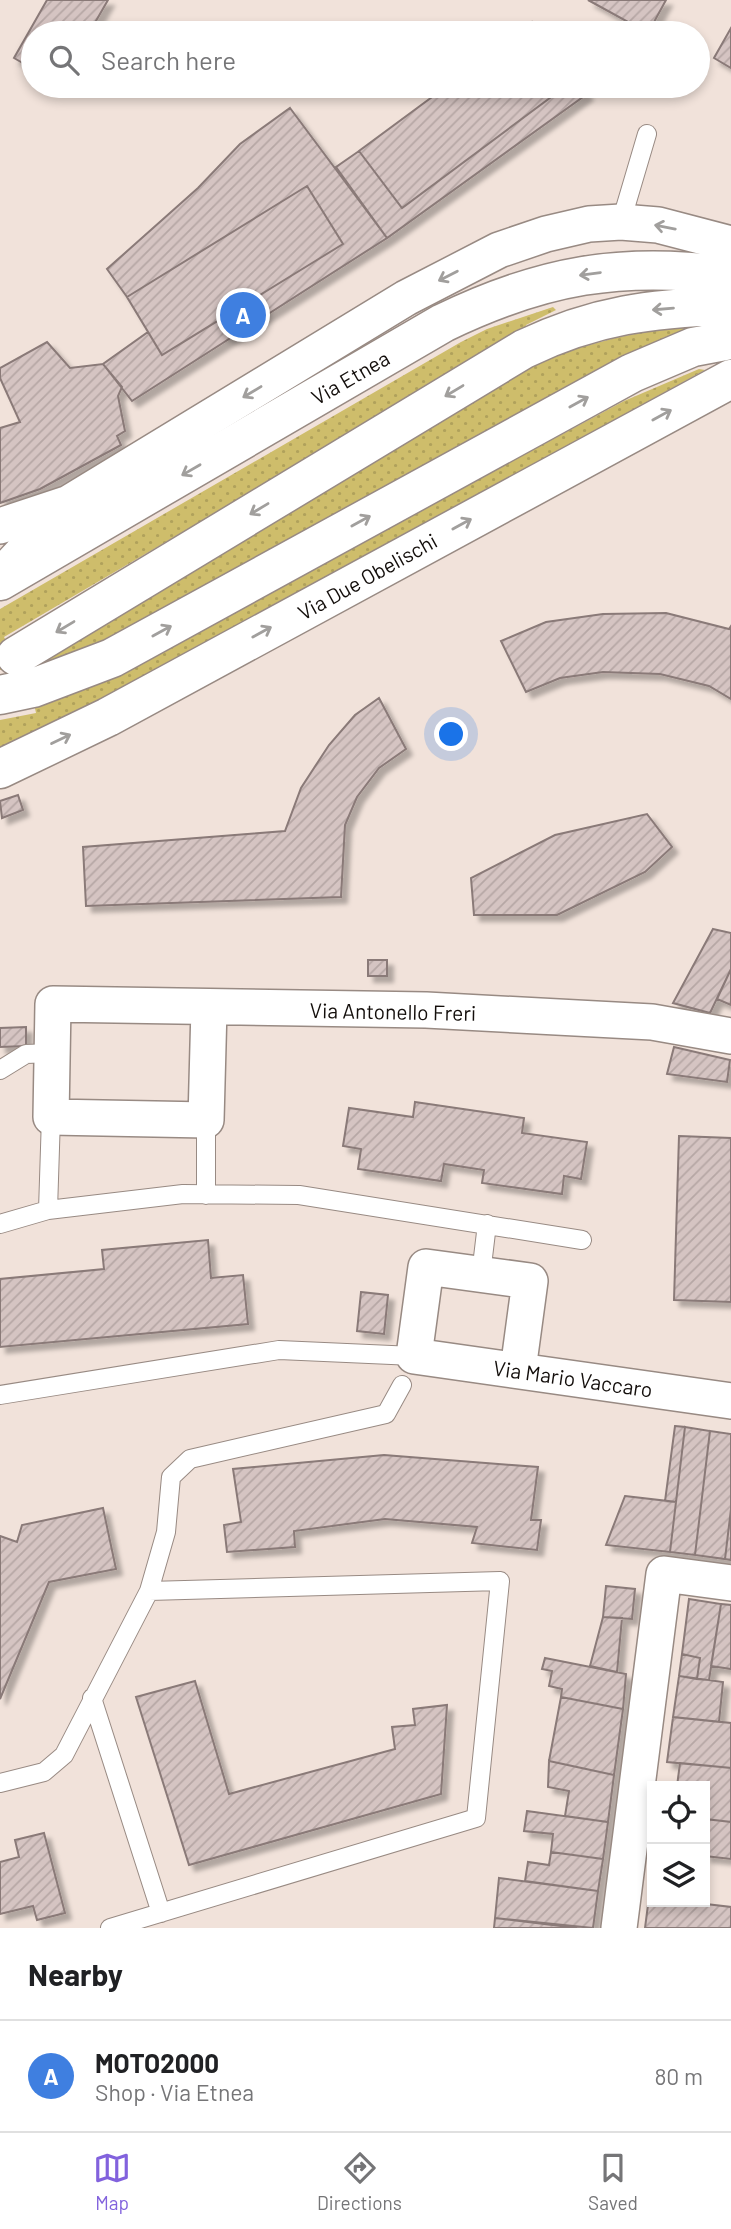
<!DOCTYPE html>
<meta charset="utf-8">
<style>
body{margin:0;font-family:Barlow,sans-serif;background:#f2f2f2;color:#202124}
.controls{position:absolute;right:21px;bottom:21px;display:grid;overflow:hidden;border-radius:0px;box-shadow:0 4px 10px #0003}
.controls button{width:63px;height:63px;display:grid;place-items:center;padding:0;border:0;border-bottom:2px solid #e0e0e0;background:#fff;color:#202124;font:35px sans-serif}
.you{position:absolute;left:452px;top:735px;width:24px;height:24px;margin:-18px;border:5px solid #fff;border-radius:50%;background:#1a73e8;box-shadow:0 0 0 10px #1a73e833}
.badge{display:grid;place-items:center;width:46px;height:46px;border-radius:50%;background:#8262dd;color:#fff;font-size:23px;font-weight:700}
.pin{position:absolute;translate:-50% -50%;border:4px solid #fff;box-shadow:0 2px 7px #0006}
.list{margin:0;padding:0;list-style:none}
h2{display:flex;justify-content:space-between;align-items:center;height:91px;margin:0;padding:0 28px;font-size:30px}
h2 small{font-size:23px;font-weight:400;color:#757577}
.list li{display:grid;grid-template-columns:46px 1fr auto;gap:21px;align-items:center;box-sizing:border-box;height:112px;padding:0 28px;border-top:2px solid #e0e0e0}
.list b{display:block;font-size:26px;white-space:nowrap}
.list p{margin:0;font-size:23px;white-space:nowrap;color:#757577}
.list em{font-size:23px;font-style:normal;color:#757577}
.icon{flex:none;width:38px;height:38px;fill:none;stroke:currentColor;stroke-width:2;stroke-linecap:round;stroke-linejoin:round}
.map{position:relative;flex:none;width:731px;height:1928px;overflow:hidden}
.search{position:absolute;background:#fff;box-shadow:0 4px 10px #0003;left:21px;right:21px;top:21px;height:77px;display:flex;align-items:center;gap:18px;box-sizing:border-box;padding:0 24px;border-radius:38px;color:#757577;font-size:26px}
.sheet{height:203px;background:#fff}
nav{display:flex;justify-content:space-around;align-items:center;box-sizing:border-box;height:98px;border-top:2px solid #e0e0e0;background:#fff;font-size:19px;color:#757577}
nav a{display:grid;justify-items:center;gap:4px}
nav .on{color:#8262dd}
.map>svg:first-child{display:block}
</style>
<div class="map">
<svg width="731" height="1928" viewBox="0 0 731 1928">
<defs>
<pattern id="green-dots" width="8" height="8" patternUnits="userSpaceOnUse" patternTransform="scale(1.75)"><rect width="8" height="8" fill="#cebd6b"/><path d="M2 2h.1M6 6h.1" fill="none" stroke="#b0a15b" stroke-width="1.8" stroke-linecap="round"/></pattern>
<pattern id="building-hatch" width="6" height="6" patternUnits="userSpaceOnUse" patternTransform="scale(1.75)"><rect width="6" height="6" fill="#d5c4c2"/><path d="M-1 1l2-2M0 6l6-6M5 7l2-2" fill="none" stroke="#b6a7a5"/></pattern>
<filter id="shadow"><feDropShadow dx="6" dy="6" stdDeviation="2" flood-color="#0004"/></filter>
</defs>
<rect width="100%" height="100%" fill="#f1e2da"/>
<!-- green -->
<path fill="url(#green-dots)" d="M553,307L556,310L526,325L525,331L4,637L21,668L0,670V609L461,342L487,329Z
M694,326L663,338L513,420L529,452L624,401L699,369L705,370L175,662L0,749V720L36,713L26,667L539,362C591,342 639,330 694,326Z"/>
<!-- building -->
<path fill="url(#building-hatch)" stroke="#8a7a78" stroke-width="2" filter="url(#shadow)" d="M47,0H108L89,33H33V69L14,58Z
M588,0H666L648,33Z
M532,22L540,33H518Z
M731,28V68L714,58Z
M447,86H566L402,208L359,151Z
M566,86H580L587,94L387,238L336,167L359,151L402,208Z
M290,108L387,238L132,401L103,364L148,332L162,355L343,244L307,186L127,297L107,269L198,188L240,144Z
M307,186L343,244L162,355L127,297Z
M47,342L70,368L103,364L122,387L118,396L125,431L117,436L121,445L40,489L0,503V428L20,422L0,378V368Z
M666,613L729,629L731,626V699L709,686L660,674L603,672L560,678L526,692L501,641L546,622L603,614Z
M379,698L406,749L379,768L357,797L345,825L341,897L86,906L83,847L285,831L301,788L329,745L355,715Z
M18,795L23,810L2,818L0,801Z
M647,814L672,847L645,872L557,915H474L471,878L555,835Z
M713,929L731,933V969L710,1013L673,1003Z
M368,960H387V976H368Z
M731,969V1005L717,999Z
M26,1027V1046L0,1047V1028Z
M674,1047L730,1060L727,1082L667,1074Z
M415,1102L524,1118L522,1133L587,1142L581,1179L564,1176L562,1194L482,1183L484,1170L444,1164L441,1181L358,1169L361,1149L343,1146L349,1108L413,1117Z
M679,1136L731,1138V1302L674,1300Z
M208,1240L211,1278L243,1275L248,1324L0,1347V1279L104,1269L102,1250Z
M361,1292L388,1295L384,1334L357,1331Z
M675,1426L685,1427L676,1502L665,1501Z
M685,1427L710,1431L695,1555L670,1552Z
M710,1431L731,1434V1509L725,1559L695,1555Z
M384,1455L538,1467L531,1520H541L537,1550L472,1543L477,1527L385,1519L294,1531L295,1547L227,1552L224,1525L241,1522L233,1469Z
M625,1496L676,1502L670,1552L606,1545Z
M103,1508L116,1569L49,1582L0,1699V1536L17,1542L22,1525Z
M731,1509V1560L725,1559Z
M606,1586L635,1589L632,1619L603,1617Z
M689,1599L721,1604L709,1680L697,1679L700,1658L682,1654Z
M721,1604L731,1605V1669L711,1666Z
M603,1617L622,1618L617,1672L590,1666Z
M682,1654L700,1658L697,1679L679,1676Z
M545,1658L626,1674L623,1709L561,1697L562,1689L549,1686L552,1671L542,1669Z
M679,1676L723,1682L719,1722L673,1717Z
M195,1681L229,1794L395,1749L392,1727L415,1725L413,1709L447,1705L441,1794L189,1865L136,1697Z
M561,1697L623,1709L614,1775L549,1761Z
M673,1717L731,1723V1768L667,1762Z
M549,1761L614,1775L608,1822L565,1816L569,1791L548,1787Z
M680,1763L731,1768V1822L705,1819V1786H677Z
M527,1811L608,1822L603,1859L551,1852L553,1834L524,1831Z
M705,1819L731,1822V1859L705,1856Z
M44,1833L65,1913L37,1920L33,1906L0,1914V1862L19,1857L15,1840Z
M551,1852L603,1859L598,1891L525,1881L528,1862L549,1865Z
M499,1878L598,1891L593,1928L495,1918Z
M649,1897H652V1902H689L731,1907V1928H645Z
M495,1918L577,1928H494Z"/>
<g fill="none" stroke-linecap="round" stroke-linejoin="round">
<defs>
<path id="lane" d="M621,222L647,134
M0,1070L26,1054L52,1053
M206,1195V1120
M48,1210L51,1117
M0,1224L48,1210L183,1194L299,1195L582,1240
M481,1274L487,1224
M0,1395L279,1350L414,1356
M92,1698L161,1913
M0,1783L44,1772L64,1755L149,1591L166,1532L171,1477L190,1459L386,1414L402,1385
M110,1928L476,1818L500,1581L149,1591"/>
<path id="street" d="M0,526L66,504
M6,570L69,503L406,298L499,250L546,234L589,224L621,222L658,225L731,244
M209,1008L206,1120L51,1117L53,1004L426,1010L652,1022L731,1036
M518,1370L530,1281L426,1267L414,1356L731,1401
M619,1928L664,1574L731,1583"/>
<path id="primary" d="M0,581L443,323C542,275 622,261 731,276
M16,656L524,349C597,314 651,309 731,305
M0,695L33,688L112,658L632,373L693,347L731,340
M0,769L108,717L731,379"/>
</defs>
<!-- lane casing -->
<use href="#lane" stroke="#988a83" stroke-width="20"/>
<!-- street casing -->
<use href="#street" stroke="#988a83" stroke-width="38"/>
<!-- primary casing -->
<use href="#primary" stroke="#988a83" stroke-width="41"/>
<!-- lane -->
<use href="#lane" stroke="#fff" stroke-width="18"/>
<!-- street -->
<use href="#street" stroke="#fff" stroke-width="35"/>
<!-- primary -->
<use href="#primary" stroke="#fff" stroke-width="38"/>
</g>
<!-- one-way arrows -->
<defs><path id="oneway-shaft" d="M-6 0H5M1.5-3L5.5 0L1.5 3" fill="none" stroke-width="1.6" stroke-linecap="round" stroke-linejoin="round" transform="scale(1.75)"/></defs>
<g stroke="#a19f9d">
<use href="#oneway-shaft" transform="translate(665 227) rotate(-169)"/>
<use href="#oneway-shaft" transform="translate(590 274) rotate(172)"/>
<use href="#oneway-shaft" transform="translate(448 276) rotate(153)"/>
<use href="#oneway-shaft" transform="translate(663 309) rotate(175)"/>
<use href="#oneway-shaft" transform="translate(454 391) rotate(149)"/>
<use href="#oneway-shaft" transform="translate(252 392) rotate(149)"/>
<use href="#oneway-shaft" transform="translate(579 402) rotate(-29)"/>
<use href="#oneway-shaft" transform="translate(662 415) rotate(-29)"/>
<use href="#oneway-shaft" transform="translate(191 470) rotate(150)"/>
<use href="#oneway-shaft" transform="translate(259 509) rotate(149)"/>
<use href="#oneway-shaft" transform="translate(361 521) rotate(-29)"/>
<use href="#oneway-shaft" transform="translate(462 524) rotate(-29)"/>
<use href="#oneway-shaft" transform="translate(65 627) rotate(149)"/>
<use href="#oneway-shaft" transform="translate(162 631) rotate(-29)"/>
<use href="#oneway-shaft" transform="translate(262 632) rotate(-29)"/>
<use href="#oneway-shaft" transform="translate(61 739) rotate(-26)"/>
</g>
<g text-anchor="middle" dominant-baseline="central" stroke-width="5" stroke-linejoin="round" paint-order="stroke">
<!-- street labels -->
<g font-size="21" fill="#130e0b" stroke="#fff">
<text transform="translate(350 377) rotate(-30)">Via Etnea</text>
<text transform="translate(367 576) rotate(-29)">Via Due Obelischi</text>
<text transform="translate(393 1011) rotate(1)">Via Antonello Freri</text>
<text transform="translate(573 1378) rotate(8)">Via Mario Vaccaro</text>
</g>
</g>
</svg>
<div class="controls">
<button><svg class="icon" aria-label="locate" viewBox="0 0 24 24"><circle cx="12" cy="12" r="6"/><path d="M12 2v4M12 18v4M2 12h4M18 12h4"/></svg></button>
<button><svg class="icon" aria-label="layers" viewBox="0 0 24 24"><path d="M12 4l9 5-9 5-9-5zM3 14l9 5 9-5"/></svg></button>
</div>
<div class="you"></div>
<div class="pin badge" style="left:243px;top:315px;background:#3f7fe0">A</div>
<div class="search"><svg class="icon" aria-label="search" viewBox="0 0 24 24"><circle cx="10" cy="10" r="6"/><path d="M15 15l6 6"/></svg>Search here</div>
</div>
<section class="sheet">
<h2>Nearby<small></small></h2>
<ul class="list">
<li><span class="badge" style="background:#3f7fe0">A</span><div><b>MOTO2000</b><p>Shop · Via Etnea</p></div><em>80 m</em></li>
</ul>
</section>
<nav>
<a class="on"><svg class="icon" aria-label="map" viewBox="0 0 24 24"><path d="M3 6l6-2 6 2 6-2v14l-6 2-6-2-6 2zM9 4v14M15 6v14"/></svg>Map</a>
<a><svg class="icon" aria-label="directions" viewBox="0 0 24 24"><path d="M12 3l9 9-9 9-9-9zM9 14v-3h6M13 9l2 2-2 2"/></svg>Directions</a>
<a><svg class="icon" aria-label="saved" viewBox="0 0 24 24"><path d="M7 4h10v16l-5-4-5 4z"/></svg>Saved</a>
</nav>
